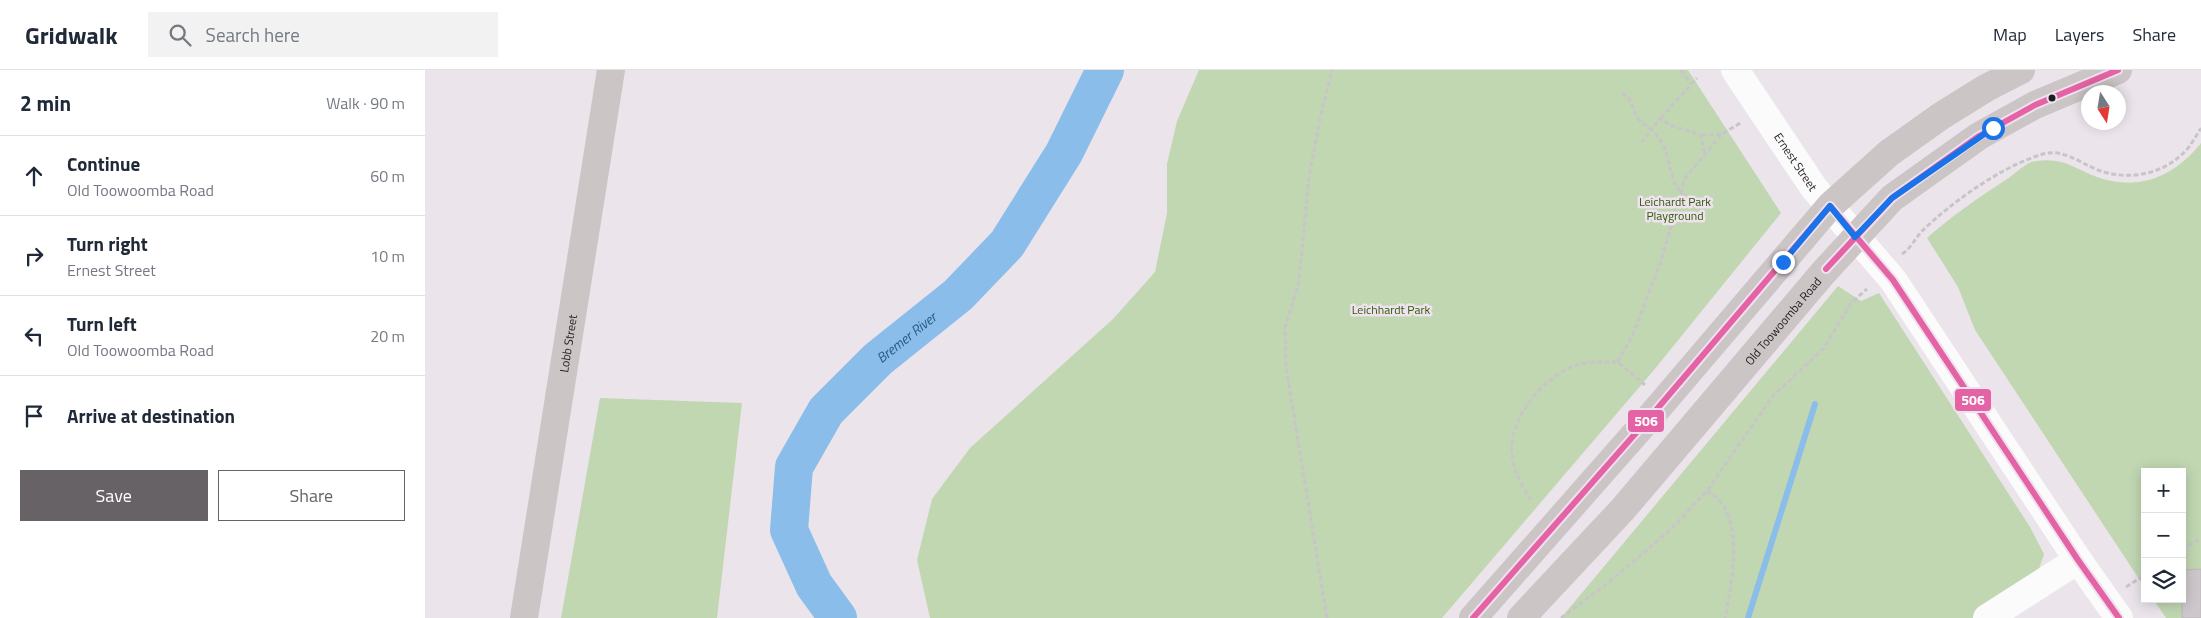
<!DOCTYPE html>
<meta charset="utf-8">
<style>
body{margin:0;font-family:"Titillium Web",sans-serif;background:#f2f2f3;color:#1f2937}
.controls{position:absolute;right:15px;bottom:15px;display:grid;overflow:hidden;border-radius:0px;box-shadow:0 2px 12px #0003}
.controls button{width:45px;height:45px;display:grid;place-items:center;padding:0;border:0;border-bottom:1px solid #e0e1e3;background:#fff;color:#1f2937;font:25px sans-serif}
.compass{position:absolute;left:1656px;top:15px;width:45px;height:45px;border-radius:50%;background:#fff;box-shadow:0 2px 12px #0003;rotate:168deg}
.stop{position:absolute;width:15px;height:15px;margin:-11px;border:4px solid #1a73e8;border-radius:50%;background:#fff}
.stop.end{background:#1a73e8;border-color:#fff;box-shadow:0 1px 5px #0008}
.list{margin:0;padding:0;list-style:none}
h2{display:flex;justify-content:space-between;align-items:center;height:65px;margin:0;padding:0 20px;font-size:21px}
h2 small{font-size:16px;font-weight:400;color:#747a83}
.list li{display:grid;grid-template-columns:32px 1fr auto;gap:15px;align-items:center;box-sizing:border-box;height:80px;padding:0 20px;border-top:1px solid #e0e1e3}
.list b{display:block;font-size:19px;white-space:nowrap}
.list p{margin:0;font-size:16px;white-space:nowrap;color:#747a83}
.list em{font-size:16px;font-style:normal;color:#747a83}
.actions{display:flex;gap:10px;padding:15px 20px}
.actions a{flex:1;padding:11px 0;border:1px solid #666266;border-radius:0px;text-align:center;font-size:18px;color:#666266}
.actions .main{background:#666266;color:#fff}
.icon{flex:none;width:28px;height:28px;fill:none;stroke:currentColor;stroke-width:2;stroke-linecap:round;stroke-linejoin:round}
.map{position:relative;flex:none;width:1776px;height:548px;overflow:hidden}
header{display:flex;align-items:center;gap:30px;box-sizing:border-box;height:70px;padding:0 25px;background:#fff;border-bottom:1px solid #e0e1e3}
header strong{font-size:24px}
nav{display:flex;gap:28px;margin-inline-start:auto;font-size:18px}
.search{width:350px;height:45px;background:#f2f2f3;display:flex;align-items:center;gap:12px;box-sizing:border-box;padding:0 18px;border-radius:0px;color:#747a83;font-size:19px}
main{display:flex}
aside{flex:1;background:#fff}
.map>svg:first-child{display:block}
</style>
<header>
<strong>Gridwalk</strong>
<div class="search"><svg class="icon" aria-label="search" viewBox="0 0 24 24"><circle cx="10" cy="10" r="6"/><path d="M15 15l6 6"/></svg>Search here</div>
<nav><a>Map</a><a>Layers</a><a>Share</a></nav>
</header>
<main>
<aside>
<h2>2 min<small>Walk · 90 m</small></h2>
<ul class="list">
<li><svg class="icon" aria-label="ahead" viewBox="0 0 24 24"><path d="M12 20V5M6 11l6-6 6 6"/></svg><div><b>Continue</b><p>Old Toowoomba Road</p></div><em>60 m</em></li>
<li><svg class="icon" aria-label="right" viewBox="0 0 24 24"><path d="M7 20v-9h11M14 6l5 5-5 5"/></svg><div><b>Turn right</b><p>Ernest Street</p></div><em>10 m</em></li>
<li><svg class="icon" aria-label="left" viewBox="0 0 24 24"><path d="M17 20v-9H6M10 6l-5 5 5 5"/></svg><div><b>Turn left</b><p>Old Toowoomba Road</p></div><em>20 m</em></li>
<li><svg class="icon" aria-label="arrive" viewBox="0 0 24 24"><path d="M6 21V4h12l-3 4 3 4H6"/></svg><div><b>Arrive at destination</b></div></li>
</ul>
<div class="actions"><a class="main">Save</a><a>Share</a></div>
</aside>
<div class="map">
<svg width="1776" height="548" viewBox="0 0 1776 548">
<rect width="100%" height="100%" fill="#ebe5eb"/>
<!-- green -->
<path fill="#c1d7b2" d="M774,0H1263L1356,143L1229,300L1017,548H505L492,490L507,429L545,378L688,249L730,202L742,143V94L752,51Z
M1776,73V548H1741L1728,529H1757V402H1720V518L1550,260L1533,217L1502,168C1528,145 1556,126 1585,107C1592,102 1602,92 1611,91C1638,87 1649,98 1672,107C1714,122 1750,106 1776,73Z
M1413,216L1436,231L1454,223L1605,457L1619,484L1611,508L1550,548H1136Z
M175,328L317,333L292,548H136Z"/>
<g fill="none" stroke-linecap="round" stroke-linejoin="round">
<!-- stream -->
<path stroke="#8abdea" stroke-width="6" d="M1323,548L1390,334"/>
<!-- river -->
<path stroke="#8abdea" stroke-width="38" id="s1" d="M413,548L389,515L364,460L369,397L401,341L453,289L533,225L582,174L639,83L680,0"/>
</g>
<!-- building -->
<path fill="#cdc7cb" stroke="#bcb7bb" d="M1776,499V548H1757V500Z"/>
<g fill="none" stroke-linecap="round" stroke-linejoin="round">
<!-- path -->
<path stroke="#c8c5c8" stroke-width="3" stroke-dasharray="5 2.5" stroke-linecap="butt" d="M1256,0L1266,14
M1197,23L1204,28L1213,49L1226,60L1217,72
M1236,48L1272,8
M1276,65L1297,64
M1279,83L1276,65L1245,55L1235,48L1226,60C1255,83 1231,117 1280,140
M1477,184C1486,178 1490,169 1497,161C1527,132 1577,96 1618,84C1634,79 1650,89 1664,96C1697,113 1739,107 1764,77C1768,71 1772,65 1776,58
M1193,292L1208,264L1235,194L1260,108L1297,64L1317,52
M1282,421C1322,441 1307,512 1300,548
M1106,430C1098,417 1088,401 1087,384C1083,351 1115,312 1144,298C1159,291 1177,292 1193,292L1220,315
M1757,480L1776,468
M1701,517L1720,505
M902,548L861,297L860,258L874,212L884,108L894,53L907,0
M1136,548L1184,512L1244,461L1282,421L1348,326L1399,278L1426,233L1442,219"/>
<!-- minor -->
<g stroke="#fcfbfc" stroke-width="28">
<path id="s2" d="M1310,0L1389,118L1468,210L1653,490L1694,548"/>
<path d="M1562,548L1653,490"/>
</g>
<!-- major -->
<g stroke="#cbc5c5" stroke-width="28">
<path id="s3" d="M99,548L186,0"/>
<path d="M1048,548L1232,339L1405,136L1464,83L1516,46L1561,18L1596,0"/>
<path id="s4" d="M1096,548L1198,439L1398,203L1467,128L1554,66L1610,35L1693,0"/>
</g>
<defs>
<path id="bus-1" d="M1401,199L1467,128L1554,66L1610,35L1693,0
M1048,548L1232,339L1405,136L1468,210L1653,490L1694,548"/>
</defs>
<!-- bus-1 casing -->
<use href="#bus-1" stroke="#eee2ee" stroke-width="10"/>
<!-- bus-1 -->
<use href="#bus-1" stroke="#e463a4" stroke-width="6"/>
</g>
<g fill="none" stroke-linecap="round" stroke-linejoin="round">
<!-- route -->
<path stroke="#1a73e8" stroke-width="6" d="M1358,192L1405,136L1430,167L1467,128L1568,58"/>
</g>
<!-- markers -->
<circle fill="#1f1b1f" stroke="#eee2ee" stroke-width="2" cx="1627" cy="28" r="4.5"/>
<g text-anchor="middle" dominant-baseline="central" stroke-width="5" stroke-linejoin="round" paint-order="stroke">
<!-- street labels -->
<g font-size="12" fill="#1f1b1f" stroke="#eee2ee">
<text stroke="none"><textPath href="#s2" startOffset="110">Ernest Street</textPath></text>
<text stroke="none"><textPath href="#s4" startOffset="396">Old Toowoomba Road</textPath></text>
<text stroke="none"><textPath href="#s3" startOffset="278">Lobb Street</textPath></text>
</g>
<!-- park labels -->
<g font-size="12" fill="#305a04" stroke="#eee2ee">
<text x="1250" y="131">Leichardt Park<tspan x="1250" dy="14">Playground</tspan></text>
<text x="966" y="239">Leichhardt Park</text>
</g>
<!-- water labels -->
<g font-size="14" font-style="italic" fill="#265b85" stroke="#eee2ee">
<text stroke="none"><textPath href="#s1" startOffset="338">Bremer River</textPath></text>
</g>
</g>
<g stroke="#eee2ee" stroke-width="2">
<rect x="1529" y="318" width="38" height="24" rx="5" fill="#e463a4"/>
<rect x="1202" y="339" width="38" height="24" rx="5" fill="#e463a4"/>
</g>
<g font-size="14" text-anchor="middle" font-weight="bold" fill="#fff">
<text x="1548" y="335">506</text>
<text x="1221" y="356">506</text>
</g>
</svg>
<div class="controls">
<button>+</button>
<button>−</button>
<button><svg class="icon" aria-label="layers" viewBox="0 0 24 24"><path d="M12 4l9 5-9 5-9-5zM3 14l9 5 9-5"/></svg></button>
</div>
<svg class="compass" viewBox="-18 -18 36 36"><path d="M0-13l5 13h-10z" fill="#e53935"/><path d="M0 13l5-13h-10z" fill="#747a83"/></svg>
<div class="stop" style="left:1568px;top:58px"></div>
<div class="stop end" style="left:1358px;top:192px"></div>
</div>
</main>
